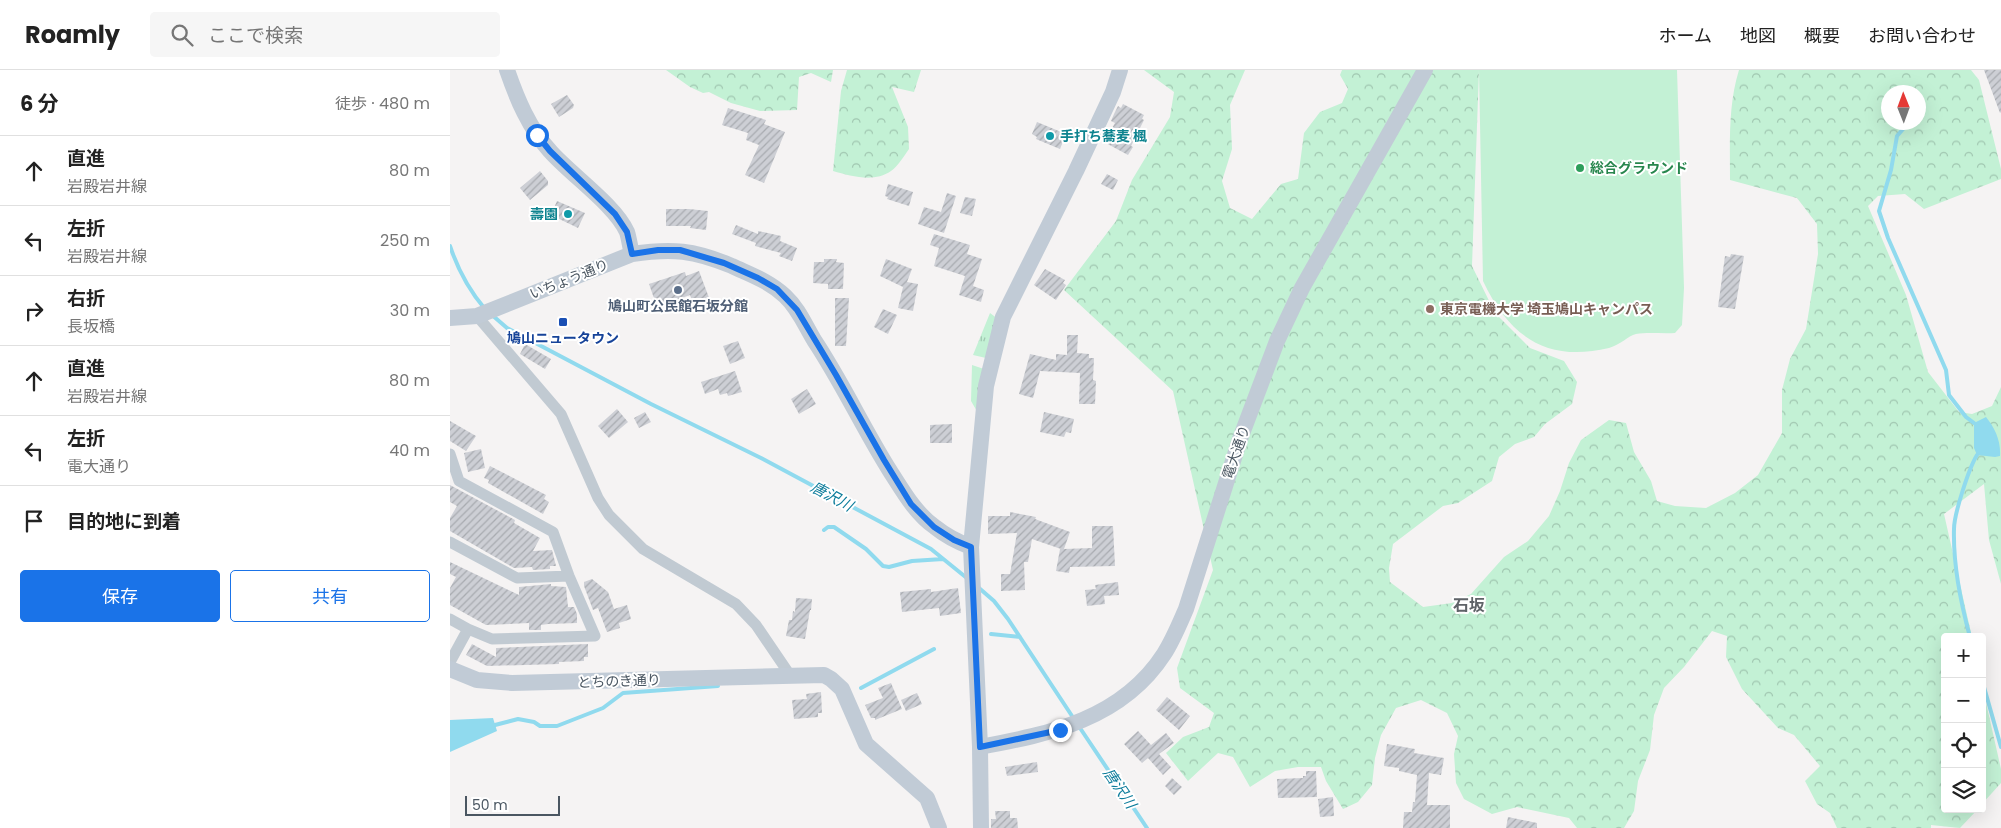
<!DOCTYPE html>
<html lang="ja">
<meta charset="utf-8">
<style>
body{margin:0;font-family:Poppins,"Noto Sans JP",sans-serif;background:#f6f6f6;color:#222}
.controls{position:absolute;right:15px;bottom:15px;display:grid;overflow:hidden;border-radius:5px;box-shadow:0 5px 20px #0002}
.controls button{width:45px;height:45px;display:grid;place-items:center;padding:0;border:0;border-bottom:1px solid #e0e0e0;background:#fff;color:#222;font:25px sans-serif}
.compass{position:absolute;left:1431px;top:15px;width:45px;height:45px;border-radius:50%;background:#fff;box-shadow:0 5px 20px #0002;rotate:359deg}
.scale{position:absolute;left:15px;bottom:12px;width:95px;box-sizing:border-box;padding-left:5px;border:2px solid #4a5661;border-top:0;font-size:14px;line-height:18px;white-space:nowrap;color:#4a5661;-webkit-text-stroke:4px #fff;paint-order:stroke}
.stop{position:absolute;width:15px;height:15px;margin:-11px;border:4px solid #1a73e8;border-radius:50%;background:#fff}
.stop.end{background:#1a73e8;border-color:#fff;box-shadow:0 1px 5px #0008}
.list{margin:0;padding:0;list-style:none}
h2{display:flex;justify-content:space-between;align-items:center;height:65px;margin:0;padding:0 20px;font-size:21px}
h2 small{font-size:16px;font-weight:400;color:#767676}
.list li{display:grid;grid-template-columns:32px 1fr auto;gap:15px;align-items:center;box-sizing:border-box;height:70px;padding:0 20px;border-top:1px solid #e0e0e0}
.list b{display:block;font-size:19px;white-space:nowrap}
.list p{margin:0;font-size:16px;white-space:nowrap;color:#767676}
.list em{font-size:16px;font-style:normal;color:#767676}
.actions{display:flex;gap:10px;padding:15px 20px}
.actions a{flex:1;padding:11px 0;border:1px solid #1a73e8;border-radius:5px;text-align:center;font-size:18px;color:#1a73e8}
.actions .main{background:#1a73e8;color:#fff}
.icon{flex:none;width:28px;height:28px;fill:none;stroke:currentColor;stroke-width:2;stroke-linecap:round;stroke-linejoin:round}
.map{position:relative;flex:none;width:1551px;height:758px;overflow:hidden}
header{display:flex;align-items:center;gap:30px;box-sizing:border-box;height:70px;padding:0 25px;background:#fff;border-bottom:1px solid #e0e0e0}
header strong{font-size:24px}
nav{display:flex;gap:28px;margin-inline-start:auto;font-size:18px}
.search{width:350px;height:45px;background:#f6f6f6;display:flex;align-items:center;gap:12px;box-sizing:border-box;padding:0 18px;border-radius:5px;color:#767676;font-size:19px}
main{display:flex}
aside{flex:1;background:#fff}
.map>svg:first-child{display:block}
</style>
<header>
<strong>Roamly</strong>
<div class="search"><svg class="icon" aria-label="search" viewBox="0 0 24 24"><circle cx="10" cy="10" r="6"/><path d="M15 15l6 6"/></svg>ここで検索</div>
<nav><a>ホーム</a><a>地図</a><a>概要</a><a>お問い合わせ</a></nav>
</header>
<main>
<aside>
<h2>6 分<small>徒歩 · 480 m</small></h2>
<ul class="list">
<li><svg class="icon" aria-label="ahead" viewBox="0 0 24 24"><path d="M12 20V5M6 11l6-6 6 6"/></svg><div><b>直進</b><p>岩殿岩井線</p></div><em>80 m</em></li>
<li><svg class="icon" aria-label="left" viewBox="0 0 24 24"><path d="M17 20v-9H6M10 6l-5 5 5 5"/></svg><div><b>左折</b><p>岩殿岩井線</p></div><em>250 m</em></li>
<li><svg class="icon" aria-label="right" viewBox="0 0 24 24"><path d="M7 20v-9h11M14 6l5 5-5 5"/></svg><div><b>右折</b><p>長坂橋</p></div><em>30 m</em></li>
<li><svg class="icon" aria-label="ahead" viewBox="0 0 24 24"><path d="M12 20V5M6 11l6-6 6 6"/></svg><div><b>直進</b><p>岩殿岩井線</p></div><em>80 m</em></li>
<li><svg class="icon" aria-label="left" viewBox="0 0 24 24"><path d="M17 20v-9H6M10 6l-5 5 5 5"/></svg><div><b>左折</b><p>電大通り</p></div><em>40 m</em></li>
<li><svg class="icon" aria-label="arrive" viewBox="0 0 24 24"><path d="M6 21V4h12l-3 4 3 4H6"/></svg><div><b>目的地に到着</b></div></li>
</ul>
<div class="actions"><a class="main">保存</a><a>共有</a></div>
</aside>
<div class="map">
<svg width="1551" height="758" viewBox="0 0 1551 758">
<defs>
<pattern id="grass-tufts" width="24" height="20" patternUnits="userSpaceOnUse" patternTransform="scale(1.25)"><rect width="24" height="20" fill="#c3f1d5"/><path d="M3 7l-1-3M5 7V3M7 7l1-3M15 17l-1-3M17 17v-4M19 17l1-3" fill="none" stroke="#a0c6b0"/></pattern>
<pattern id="forest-crowns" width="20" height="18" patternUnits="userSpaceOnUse" patternTransform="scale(1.25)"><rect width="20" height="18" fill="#c3f1d5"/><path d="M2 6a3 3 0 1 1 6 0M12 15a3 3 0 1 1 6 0" fill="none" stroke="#a0c6b0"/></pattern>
<pattern id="building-hatch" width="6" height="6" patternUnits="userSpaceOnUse" patternTransform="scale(1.25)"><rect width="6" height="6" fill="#cdcfd5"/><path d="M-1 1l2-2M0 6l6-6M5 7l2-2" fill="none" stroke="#a8abb0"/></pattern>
</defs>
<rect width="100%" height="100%" fill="#f5f3f3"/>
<!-- grass -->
<path fill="url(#grass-tufts)" d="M540,243L548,249L536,288L523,285Z
M522,295L534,299L528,343L521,331Z"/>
<!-- forest -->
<path fill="url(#forest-crowns)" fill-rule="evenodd" d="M216,0H383L381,12L361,3L349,7L347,40L310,41L281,33L259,22L253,23L240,17Z
M397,0H471L464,22L442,17L458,57L459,79C454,86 448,96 441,101C424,113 401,106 383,101L391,21Z
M694,0H795L780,35L782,79L772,111L780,138L802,149L831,114L848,109L854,63L870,42L892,33L898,19L890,5L892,0H1029L1022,196L1045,243L1080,278L1114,291L1127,312L1122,334L1095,354L1084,367L1065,374L1049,387L1042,411L1008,433L993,436L943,474L939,498L940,512L973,537L1002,533L1021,524L1054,487L1078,471L1099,446L1110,421L1119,393L1131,370L1159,350L1176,353L1184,382L1201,411L1207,431L1225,436L1256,438L1285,423L1308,405L1332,363V320L1340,289L1356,259L1368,184L1367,154L1347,128L1280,110C1280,73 1278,35 1289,0H1521L1529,10L1551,99V109L1474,139L1455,124L1428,126L1418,136L1456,225L1478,302L1509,342L1522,344L1542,336L1551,317V514L1539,470L1534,414L1494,444L1522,567H1495V739H1528L1510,758L1481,755V758H1387L1380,743L1367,734L1355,711L1370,696L1344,665L1328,658L1292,619L1276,587L1277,566L1262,561L1234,597L1214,618L1204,645L1200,680L1188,711L1184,741L1174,758H1127L1119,748L1067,737L1042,744L1014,729L1006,713L1004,684L1008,666L997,643L971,630L946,638L931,665L925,688L922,715L908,732L893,739L876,711L871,697H848L825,701L800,717L783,687L768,683L738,711L716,683L733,667L759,657L764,643L730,618L727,598L763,500L723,321L614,220L666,151L682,110L720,47L724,22ZM1438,22H1468V52H1438Z
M1532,615L1551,699V713L1532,734Z"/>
<!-- pitch -->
<path fill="#c3f1d5" d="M1029,0H1227L1234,218L1232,255L1225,263C1213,264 1198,262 1186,264C1178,266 1170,275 1159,278C1096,293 1059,266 1033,211Z"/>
<!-- water -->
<path fill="#90daee" d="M1536,347C1545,358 1551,371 1550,386L1545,387L1527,385L1524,378V353Z
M43,648L47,661L0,682V650Z"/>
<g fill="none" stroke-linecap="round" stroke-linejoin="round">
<!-- stream -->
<path stroke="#90daee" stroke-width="4" d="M1454,52V58L1447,66L1441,100L1429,141L1438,168L1496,300L1499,325L1516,347L1524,353
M0,176C8,200 18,219 35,239
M42,245L57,258L201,334L311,388L481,479L518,509
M374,460L378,457H384L416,479L433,496L439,497L462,491L493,489
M529,518L544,531L558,549L624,649
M541,564L570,567
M1520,567C1511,534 1503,494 1504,459C1504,444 1519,398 1527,385
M1532,610L1551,677
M411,618L484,579
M45,655L68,649L84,652L90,656H107L153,638L173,623L268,616
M628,655L697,758"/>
</g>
<!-- building -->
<path fill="url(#building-hatch)" d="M1534,0H1551V42L1550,43Z
M117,25L124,35L123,38L109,47L101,34Z
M673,34L694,45L692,49L694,50L681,76L683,77L678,85L654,72L665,53L661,51L664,44L668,36L671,38Z
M278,38L316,50L314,54L335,62L314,113L295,105L309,75L296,70L298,63L272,55Z
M587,52L616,64L610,79L586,69L587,67L582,64Z
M90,101L98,111V115L80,130L70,118Z
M657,104L668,110L663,120L651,114Z
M438,114L463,122L459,136L437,129L438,127L435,126Z
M497,123L506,126L494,163L468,154L474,137L491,142Z
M515,127L526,129L522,146L510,143Z
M107,131L135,143L128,158L101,145Z
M216,139H239L258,141L256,160L240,158L241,156H216Z
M286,155L308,164V161L331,166L330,171L347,178L342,191L329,186L331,183L305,176L306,173L282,164Z
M484,164L520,175L517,184L532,189L523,216L534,220L531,232L509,225L515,206L484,196L489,178L480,175Z
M1281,184L1294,186L1285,239L1268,237L1275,186L1280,187Z
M374,189H387L386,192L394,193L393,219H378V214L363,213L364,192H374Z
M436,189L462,199L457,212L468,214L463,241L448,238L453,217L430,206Z
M595,199L615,210L613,213L616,215L606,230L584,215Z
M249,201L261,233L245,239L240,225L207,237L199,214L235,202L236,206Z
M385,228H399L396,276H385Z
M433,239L447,245L438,264L424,257Z
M617,265H628L627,283L639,284V288H644L643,310L646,311L645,334H629L630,303L590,301L583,328L569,324L580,284L606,290V284L617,285Z
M288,271L295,288L280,294L273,276Z
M75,274L101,289L95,299L70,284Z
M285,301L292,322L278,326L277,323L270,325L268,319L255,324L251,312Z
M357,319L366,334L349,344L341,329Z
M167,339L178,352L159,368L148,356Z
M195,342L201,352L189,358L184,348Z
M594,342L624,349L621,363L616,362L614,367L590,362Z
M0,351L26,366L16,381L0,371Z
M502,354V373H480V355Z
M31,379L35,398L18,402L14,383Z
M40,396L96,425L94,429L99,432L93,444L38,413L39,410L34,408Z
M0,415L65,450L64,453L90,468L83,481L102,480L106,496H100V499L83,500L82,497L64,498L0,461V448L7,436L0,432Z
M560,442L586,447L585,449L620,462L614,479L642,478V456H663L665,496L620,497L619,503L606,501L610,479H611L582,469L578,492H574L575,520L551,521V504H560L567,463L538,464V446H560Z
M0,492L69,525V517L101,514V516L116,517L118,537H124L127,544V553L98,554L91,555V560H79V553L36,555L0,535V518L6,507L0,504Z
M142,509L158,522L164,539L177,535L181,549L169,553L170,558L157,562L148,538L143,540L134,516V512Z
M668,512L669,525L654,526L655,534L637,536L635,520L646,519L645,515Z
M508,518L511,543L490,546L489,538L452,542L450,522L481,519V522Z
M346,528L362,529L361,540H360L355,569L336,566L339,550H342L343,541L345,542Z
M22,574L46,587V578L138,574V587H134V591L109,592V594L37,596L16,585Z
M441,613L452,639L425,650V648H421L415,635L433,628L428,618Z
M371,622L372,643H368V647L344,649L342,630L357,629L356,624Z
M467,623L472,634L456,641L451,630Z
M717,627L740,646L729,660L706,640Z
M688,661L701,675L716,663L724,673L709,684L721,697L713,705L698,688L692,693L674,674Z
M937,674L965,679L964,683L994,688L991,705L979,703L977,735H1000V758H953L954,742H962L963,732H965L967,705L949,701V698L934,696Z
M587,692L588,702L557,706L555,697Z
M856,701H866L867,727L828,728L827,709L853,708V706H856Z
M722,708L732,717L724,725L715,716Z
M883,727L884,746L870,747L868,729Z
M545,741H560V748H567L568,758H541V749H546Z
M1058,747L1087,753V758H1056Z"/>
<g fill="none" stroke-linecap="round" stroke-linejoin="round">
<!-- street -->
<path stroke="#c1cad2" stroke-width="11" d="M27,246L111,344L148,428L159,445L193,479L286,534L306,555L340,605
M0,384L9,411L103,462L119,506L145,566L42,569L18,559L0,549
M0,472L67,508L119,506
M0,592L18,559"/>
<!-- secondary -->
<path stroke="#c1cbd6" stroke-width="16" d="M57,0C67,29 79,58 100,81C120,104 165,135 177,162C179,168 180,177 182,184
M0,248L27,246L182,184C222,178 244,180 282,196C301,205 319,211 335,226C348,238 355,255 364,270C392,312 413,358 440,401C453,421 465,443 485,457C496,466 508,472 521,477L530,677L531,758
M521,477L536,316L553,247L626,101L663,22L670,0
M0,599L27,610L62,613L374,605L381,609L392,619L416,674L477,728L489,758
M530,677C600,664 672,649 714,584C723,570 729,555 736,539L790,369L827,271L852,218L975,0"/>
</g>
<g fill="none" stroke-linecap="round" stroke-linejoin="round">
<!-- route -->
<path stroke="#1a73e8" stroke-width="6" d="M87,65L100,81L165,144L177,162L182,184L208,180H230L274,193L308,208L327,219L347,240L386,305L434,390L461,434L484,457L504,470L521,477L530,677L610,660"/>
</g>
<!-- markers -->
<g fill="#0f9aa8" stroke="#fff" stroke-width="2">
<circle cx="600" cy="66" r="5"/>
<circle cx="118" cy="144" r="5"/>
</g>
<circle fill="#2e9e5b" stroke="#fff" stroke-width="2" cx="1130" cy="98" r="5"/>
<circle fill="#5c6f8a" stroke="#fff" stroke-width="2" cx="228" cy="220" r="5"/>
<circle fill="#8d6e63" stroke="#fff" stroke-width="2" cx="980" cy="239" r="5"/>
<rect fill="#1a4fb4" stroke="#fff" stroke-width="2" x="108" y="247" width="10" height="10" rx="2.5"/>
<g text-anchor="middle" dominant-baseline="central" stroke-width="4" stroke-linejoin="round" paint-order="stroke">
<!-- culture labels -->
<g font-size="14" font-weight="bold" fill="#0d838f" stroke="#fff" text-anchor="start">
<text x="610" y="66">手打ち蕎麦 楓</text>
<text x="108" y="144" text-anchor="end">壽園</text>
</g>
<!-- leisure labels -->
<g font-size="14" font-weight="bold" fill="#27864d" stroke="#fff" text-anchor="start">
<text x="1140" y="98">総合グラウンド</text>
</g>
<!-- street labels -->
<g font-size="14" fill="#4a5661" stroke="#fff">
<text transform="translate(119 209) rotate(-22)">いちょう通り</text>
<text transform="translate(786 382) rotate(-71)">電大通り</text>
<text transform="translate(169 611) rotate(-2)">とちのき通り</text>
</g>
<!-- service labels -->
<g font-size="14" font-weight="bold" fill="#4e5e75" stroke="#fff">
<text x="228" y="236">鳩山町公民館石坂分館</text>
</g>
<!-- education labels -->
<g font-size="14" font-weight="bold" fill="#785e54" stroke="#fff" text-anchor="start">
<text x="990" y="239">東京電機大学 埼玉鳩山キャンパス</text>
</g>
<!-- transit labels -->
<g font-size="14" font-weight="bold" fill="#164399" stroke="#fff">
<text x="113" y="268">鳩山ニュータウン</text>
</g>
<!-- water labels -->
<g font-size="15" font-style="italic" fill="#0c7c9b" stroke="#fff">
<text transform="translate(382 426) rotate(28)">唐沢川</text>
<text transform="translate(670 718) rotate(56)">唐沢川</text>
</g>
<!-- quarter labels -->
<g font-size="16" font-weight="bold" fill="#5f6368" stroke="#fff">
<text x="1019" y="535">石坂</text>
</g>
</g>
</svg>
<div class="controls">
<button>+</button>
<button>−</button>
<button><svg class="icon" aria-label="locate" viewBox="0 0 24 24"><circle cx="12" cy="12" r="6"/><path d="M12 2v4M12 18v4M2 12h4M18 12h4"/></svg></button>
<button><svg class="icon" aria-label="layers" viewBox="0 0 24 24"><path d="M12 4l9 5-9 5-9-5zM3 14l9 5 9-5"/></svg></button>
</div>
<svg class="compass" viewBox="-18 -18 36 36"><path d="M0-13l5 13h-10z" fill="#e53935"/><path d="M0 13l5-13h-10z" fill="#767676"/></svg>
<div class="scale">50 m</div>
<div class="stop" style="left:87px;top:65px"></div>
<div class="stop end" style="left:610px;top:660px"></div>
</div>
</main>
